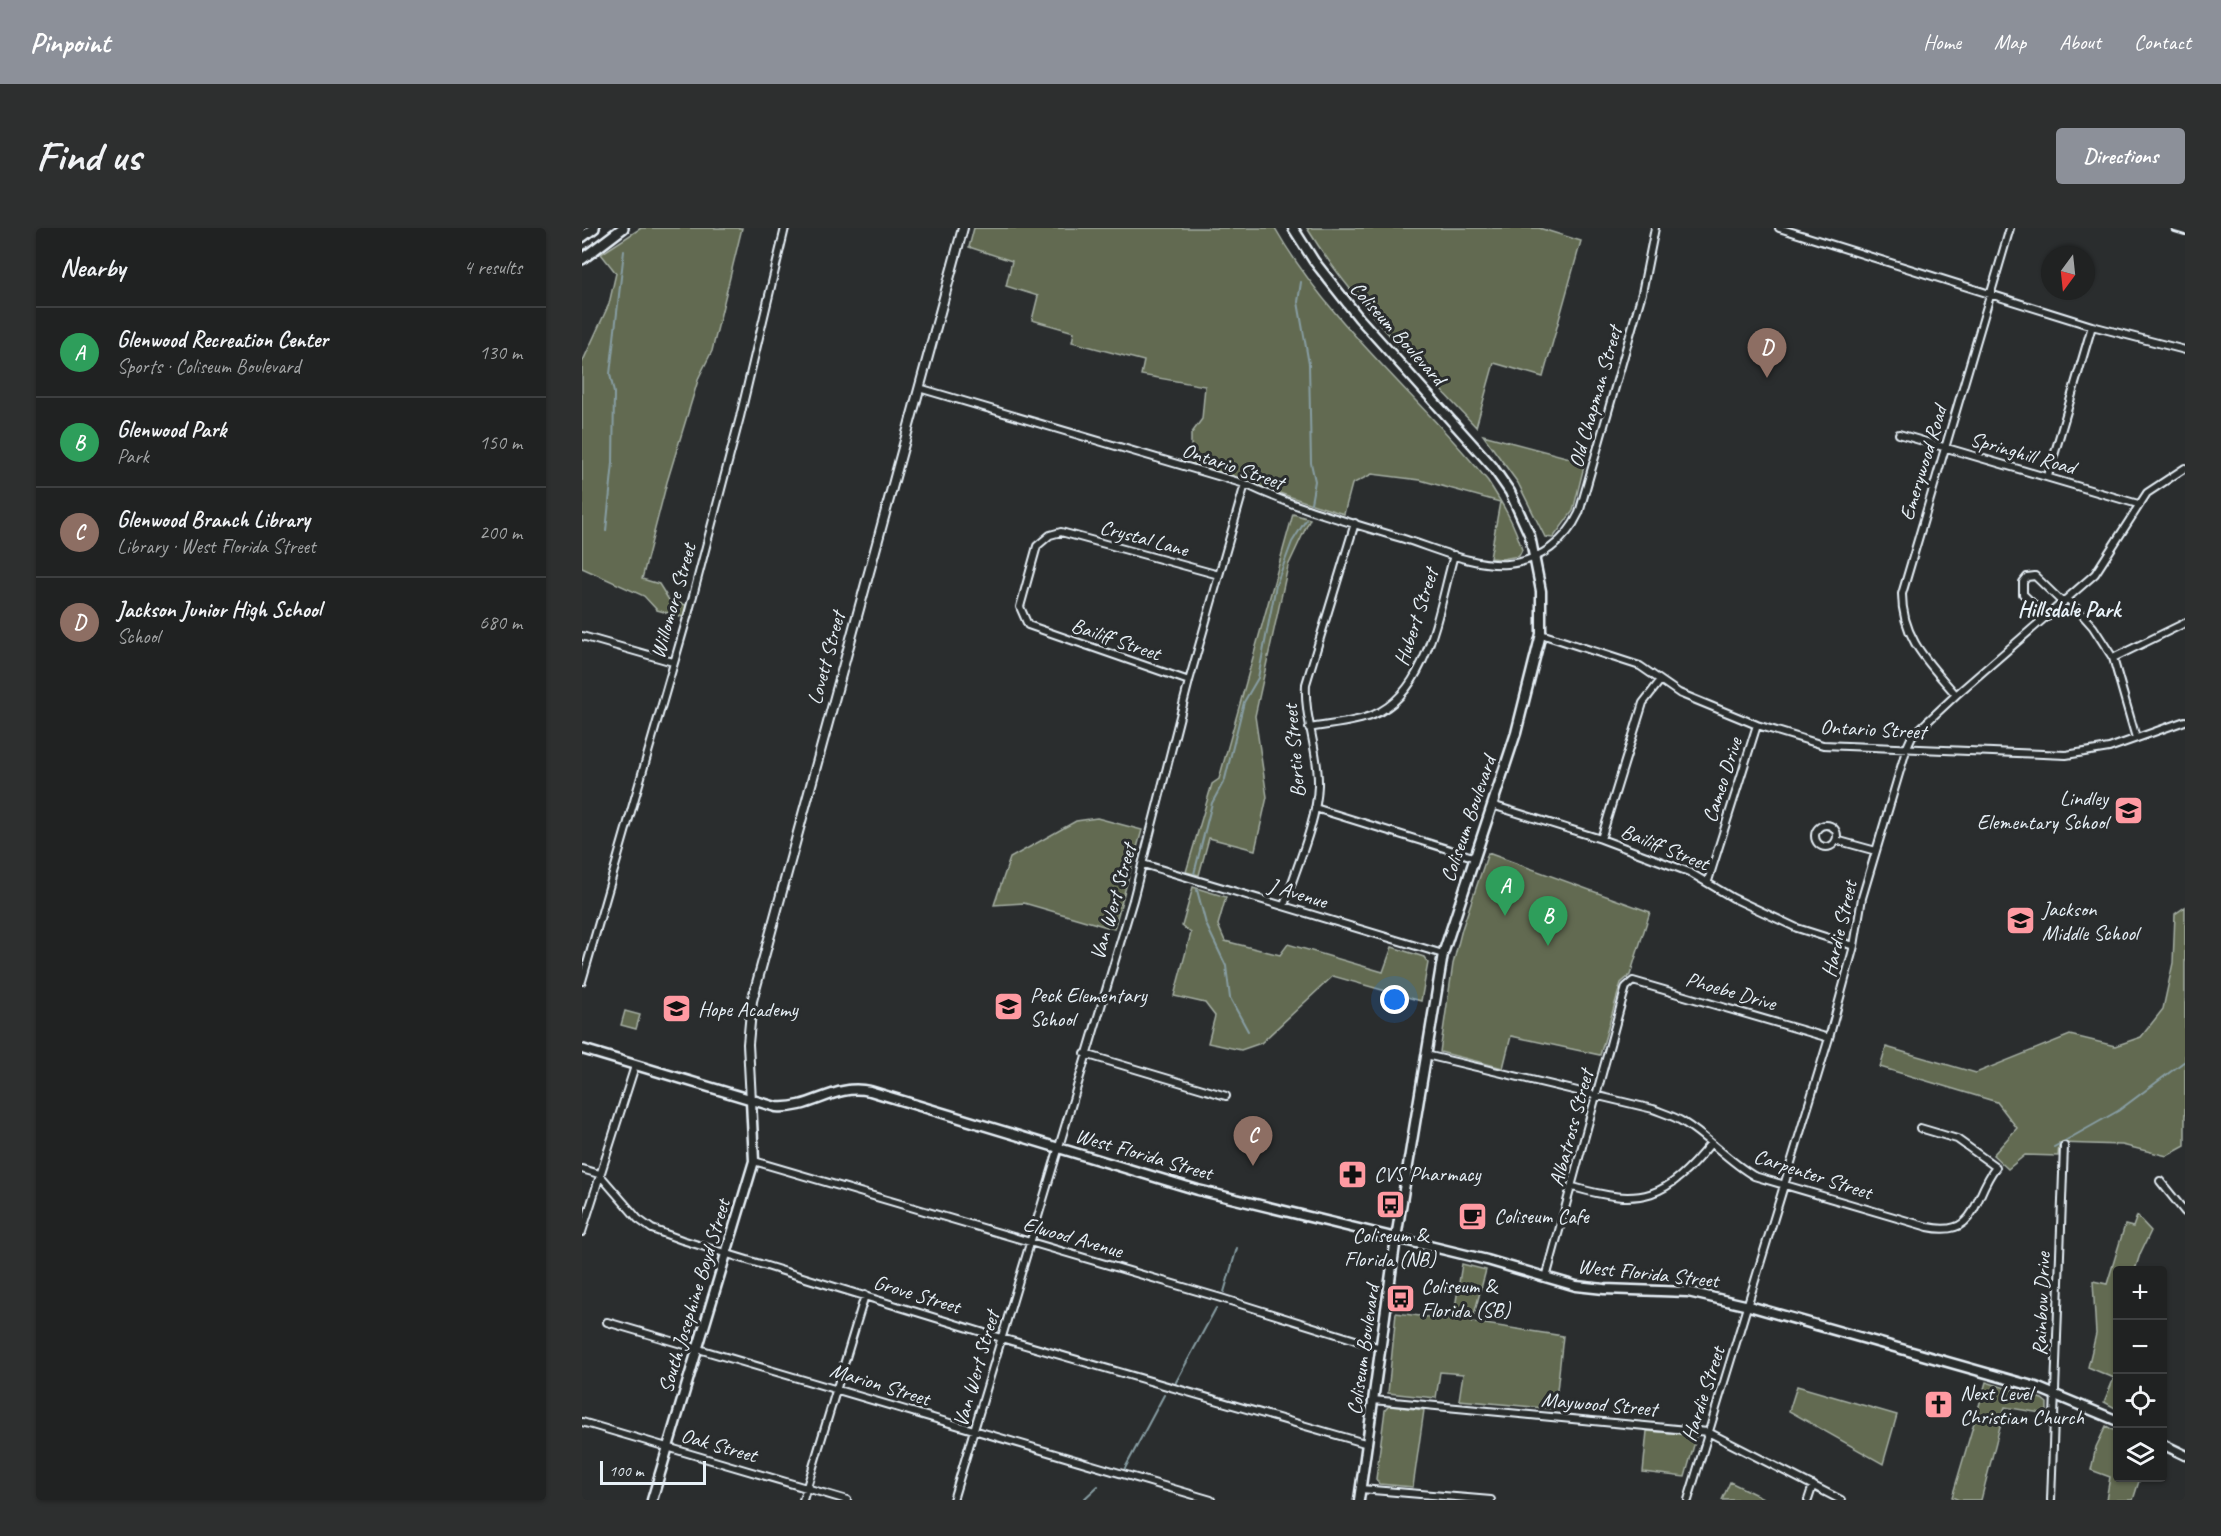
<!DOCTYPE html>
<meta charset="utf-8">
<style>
body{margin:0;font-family:Caveat,sans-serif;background:#2d2f2f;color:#f1f3f6}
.controls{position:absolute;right:18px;bottom:18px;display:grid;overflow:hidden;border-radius:6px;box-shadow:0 2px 4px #0004}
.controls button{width:54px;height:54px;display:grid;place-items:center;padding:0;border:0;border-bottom:2px solid #3d3f40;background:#202222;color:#f1f3f6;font:30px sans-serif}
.compass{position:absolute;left:1459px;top:18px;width:54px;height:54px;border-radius:50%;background:#202222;box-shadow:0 2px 4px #0004;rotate:195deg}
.scale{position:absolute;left:18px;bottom:15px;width:106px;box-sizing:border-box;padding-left:6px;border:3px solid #e8f1f8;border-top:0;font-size:16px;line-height:21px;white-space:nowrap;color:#e8f1f8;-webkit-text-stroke:4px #2a2d2e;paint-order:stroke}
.you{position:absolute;left:813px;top:772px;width:21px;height:21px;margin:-15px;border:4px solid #fff;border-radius:50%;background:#1a73e8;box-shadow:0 0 0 9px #1a73e833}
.badge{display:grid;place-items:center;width:39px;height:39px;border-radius:50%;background:#8c9099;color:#fff;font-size:20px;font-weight:700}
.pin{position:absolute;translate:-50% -50px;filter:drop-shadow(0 2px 3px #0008)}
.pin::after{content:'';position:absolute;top:32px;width:21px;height:18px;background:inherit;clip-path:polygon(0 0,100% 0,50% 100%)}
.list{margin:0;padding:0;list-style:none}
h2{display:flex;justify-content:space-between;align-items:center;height:78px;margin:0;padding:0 24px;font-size:26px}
h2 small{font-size:20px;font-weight:400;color:#a2a4a5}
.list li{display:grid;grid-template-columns:39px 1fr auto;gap:18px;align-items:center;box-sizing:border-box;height:90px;padding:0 24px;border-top:2px solid #3d3f40}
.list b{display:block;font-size:22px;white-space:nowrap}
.list p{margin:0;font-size:20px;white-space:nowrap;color:#a2a4a5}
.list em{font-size:20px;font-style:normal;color:#a2a4a5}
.icon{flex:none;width:33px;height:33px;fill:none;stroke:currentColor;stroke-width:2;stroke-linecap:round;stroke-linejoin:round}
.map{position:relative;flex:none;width:1603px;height:1272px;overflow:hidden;border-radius:6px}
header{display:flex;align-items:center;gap:36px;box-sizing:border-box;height:84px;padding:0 30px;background:#8c9099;color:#fff}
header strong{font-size:28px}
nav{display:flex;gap:33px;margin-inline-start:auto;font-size:21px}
.intro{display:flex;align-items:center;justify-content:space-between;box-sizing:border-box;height:144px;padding:0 36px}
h1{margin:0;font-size:42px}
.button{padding:15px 27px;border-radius:6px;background:#8c9099;color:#fff;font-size:21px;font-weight:700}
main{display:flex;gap:36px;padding:0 36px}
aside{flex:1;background:#202222;border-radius:6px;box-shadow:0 2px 4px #0004}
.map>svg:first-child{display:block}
</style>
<header>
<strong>Pinpoint</strong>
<nav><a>Home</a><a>Map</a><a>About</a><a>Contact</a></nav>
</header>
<div class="intro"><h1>Find us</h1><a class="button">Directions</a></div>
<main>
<aside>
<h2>Nearby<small>4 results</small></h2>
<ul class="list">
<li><span class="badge" style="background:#2e9e5b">A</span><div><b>Glenwood Recreation Center</b><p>Sports · Coliseum Boulevard</p></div><em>130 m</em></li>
<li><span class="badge" style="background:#2e9e5b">B</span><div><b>Glenwood Park</b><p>Park</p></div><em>150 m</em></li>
<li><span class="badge" style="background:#8d6e63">C</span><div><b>Glenwood Branch Library</b><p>Library · West Florida Street</p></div><em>200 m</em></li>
<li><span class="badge" style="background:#8d6e63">D</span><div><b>Jackson Junior High School</b><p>School</p></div><em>680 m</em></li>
</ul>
</aside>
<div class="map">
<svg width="1603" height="1272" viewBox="0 0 1603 1272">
<rect width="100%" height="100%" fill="#2a2d2e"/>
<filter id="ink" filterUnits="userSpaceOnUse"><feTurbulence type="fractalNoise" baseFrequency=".0167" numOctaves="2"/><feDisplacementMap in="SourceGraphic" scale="12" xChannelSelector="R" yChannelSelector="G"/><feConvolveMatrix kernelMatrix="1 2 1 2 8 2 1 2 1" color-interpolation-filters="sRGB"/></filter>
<g filter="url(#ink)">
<!-- green -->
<path fill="#626b51" stroke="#a5aea4" stroke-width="1.5" d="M59,0H160L130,123L117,149L85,254L60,351L77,356L87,372L104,377L101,389L75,382L62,368L0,340V135L27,76L34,45L19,26Z
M392,0H693C748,97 836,167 906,253C920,275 933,296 940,322L937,328L920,331L908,330L918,274L838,252L790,246L770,256L762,286C710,271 661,251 609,235V206L620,191L623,158L559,147L562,133L490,114L492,104L450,92L456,68L424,58L430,33L387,19Z
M725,0H957L999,13L961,149L912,135L894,199C835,136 771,75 725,0Z
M901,207L1003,234L991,283L971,310L963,309L936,255Z
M711,286L728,291L706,338L673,488L685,569L673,622L627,610L617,647L604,644L630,556L637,551Z
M515,590L560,602L532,701L442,675L412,677L428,630L494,593Z
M906,625L1068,684L1048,747L1039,755L1018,827L929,808L921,840L858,824L871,736L880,701Z
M611,659L644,669L636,697L643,713L698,727L706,716L801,744L810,719L842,729L846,735L839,773L751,748L679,815L659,822L626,815L633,788L623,775L592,768L609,705L600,698Z
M1603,679V918L1585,928L1540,917L1477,915L1476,928L1443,927L1426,941L1411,927L1435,900L1415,874L1298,839L1304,819L1394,845L1488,807L1533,818L1559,809L1581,781L1591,735L1593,686Z
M43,783L58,787L54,801L39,797Z
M1555,988L1569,1003L1558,1026L1553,1042H1536L1535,1181L1522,1174L1532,1150L1506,1139L1514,1106L1511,1053L1525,1056L1543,997L1551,999Z
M880,1036L904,1042L890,1094L981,1108L973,1181L877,1172L881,1146L858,1144L854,1170L806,1165L814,1085L871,1092Z
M1404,1154L1460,1171L1465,1175V1186L1423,1179L1399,1272H1377L1370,1269Z
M1215,1158L1315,1187L1301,1236L1207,1183Z
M807,1178L842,1182L831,1259L797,1256L794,1251L803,1182Z
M1524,1198L1535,1204L1536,1250H1558L1551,1272H1524L1528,1249L1509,1242L1514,1219Z
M1065,1203L1110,1207L1114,1210L1103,1249L1061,1244Z
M1148,1254L1185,1272H1140Z"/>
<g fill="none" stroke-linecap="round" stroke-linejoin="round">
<!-- stream -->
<path stroke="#879da3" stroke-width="2" d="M719,54L716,74L727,136L729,235L733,253L729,275
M24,303L31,235L32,165L28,146L42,23
M612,646L630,575L643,551L662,474L676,450L694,357L710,314L724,292
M615,662L624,696L644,738L648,770L666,803
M1472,919L1536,883L1603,833
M642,1064L655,1020
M594,1154L634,1080
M542,1242L582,1167
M501,1272L516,1258"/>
<defs>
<path id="minor" d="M1197,0L1510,98L1603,122
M1593,0L1603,3
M337,160L663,256C713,280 767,294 819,310C852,320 892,339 926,336C958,333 984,313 997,285L1060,65L1073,0
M1317,206L1556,276
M1466,248L1510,98
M1486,371L1511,399L1531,430L1554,510
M1465,389L1441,366V354L1445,349L1453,348L1481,375
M959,406L1058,438L1097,465L1175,497L1241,517L1484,527L1527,520L1603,493
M0,408L91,434
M1531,430L1603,395
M607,453L446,397L438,379L455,318L468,307L479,304L637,347
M1374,467C1347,435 1320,411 1320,366L1428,0
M727,500C748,496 772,495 791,487C847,464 857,378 872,327
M910,577L1019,611L1107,644L1151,670L1215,700L1272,718
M733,580L891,629
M1233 608a11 11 0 1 1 22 0a11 11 0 1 1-22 0Z
M1019,611L1061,475L1078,453
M1254,612L1294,623
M561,636L861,726
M1126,653L1175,497
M702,678C713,642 735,595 736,557C737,523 722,491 724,456L773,295
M0,753L107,383L158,189L203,0
M503,826L644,868
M844,827L1071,881C1081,885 1092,888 1101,894C1127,910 1146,933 1172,948L1346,999C1397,1010 1390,969 1414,939L1375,911L1338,900
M172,933L639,1070L799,1120
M0,941L17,946L56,991L70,1001L100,1012L419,1110L786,1216
M1578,953L1603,984
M991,959C1060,979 1084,971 1129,915
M0,1004L53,838
M964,1050L1041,769L1044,759L1051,753L1247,810
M25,1094L629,1272
M791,1172L1126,1204L1259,1272
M0,1194L265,1272
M779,1261L909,1272
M221,1272L283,1067
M371,1272L551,672L607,453L663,256
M1106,1272L1247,810L1272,718L1280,670L1325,519L1330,508L1374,467L1513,346L1565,265L1603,240
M1226,1272L1231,1257
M1469,1272L1482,918"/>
<path id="tertiary" d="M169,873L166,816L170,773L381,0"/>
<path id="secondary" d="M711,0L732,33L777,90L910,238L928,264L948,308L959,363V406L934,505L861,726L814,1010L777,1272
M0,821L194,879C231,882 251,855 288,863L616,962L905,1032L994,1058L1022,1061L1106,1064L1167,1078L1454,1159L1536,1193
M1580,1216L1603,1227
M70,1272L172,933L169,873"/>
<path id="primary" d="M0,9L12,0
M0,31L41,0"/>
</defs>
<!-- minor casing -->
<use href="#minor" stroke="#e8f1f8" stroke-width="10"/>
<!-- tertiary casing -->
<use href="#tertiary" stroke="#e8f1f8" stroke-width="12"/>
<!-- secondary casing -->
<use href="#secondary" stroke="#e8f1f8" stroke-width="13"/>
<!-- primary casing -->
<use href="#primary" stroke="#e8f1f8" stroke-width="14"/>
<!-- minor -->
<use href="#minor" stroke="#2a2d2e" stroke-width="6"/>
<!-- tertiary -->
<use href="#tertiary" stroke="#2a2d2e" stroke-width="8"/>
<!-- secondary -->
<use href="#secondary" stroke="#2a2d2e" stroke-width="8"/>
<!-- primary -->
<use href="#primary" stroke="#2a2d2e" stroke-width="9"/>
</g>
</g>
<!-- icons -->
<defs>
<symbol id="school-square" viewBox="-11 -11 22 22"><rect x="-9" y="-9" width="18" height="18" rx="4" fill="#ff9aa2" stroke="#2a2d2e"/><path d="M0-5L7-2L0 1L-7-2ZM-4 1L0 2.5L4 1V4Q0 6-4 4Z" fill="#111"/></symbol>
<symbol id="pharmacy-square" viewBox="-11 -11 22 22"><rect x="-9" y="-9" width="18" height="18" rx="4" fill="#ff9aa2" stroke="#2a2d2e"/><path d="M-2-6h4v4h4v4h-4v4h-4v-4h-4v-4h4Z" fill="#111"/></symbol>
<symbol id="bus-square" viewBox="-11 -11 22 22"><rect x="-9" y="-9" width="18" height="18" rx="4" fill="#ff9aa2" stroke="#2a2d2e"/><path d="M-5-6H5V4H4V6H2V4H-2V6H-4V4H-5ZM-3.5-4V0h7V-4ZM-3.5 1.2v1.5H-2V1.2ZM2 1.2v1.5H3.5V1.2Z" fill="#111"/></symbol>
<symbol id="cafe-square" viewBox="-11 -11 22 22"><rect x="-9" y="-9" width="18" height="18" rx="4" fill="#ff9aa2" stroke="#2a2d2e"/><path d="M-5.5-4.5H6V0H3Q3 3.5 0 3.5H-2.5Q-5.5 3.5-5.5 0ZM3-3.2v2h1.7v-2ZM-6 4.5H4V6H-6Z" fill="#111"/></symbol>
<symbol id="church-square" viewBox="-11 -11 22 22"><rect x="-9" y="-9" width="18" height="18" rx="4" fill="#ff9aa2" stroke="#2a2d2e"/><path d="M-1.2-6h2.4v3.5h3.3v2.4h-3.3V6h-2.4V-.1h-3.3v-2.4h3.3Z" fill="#111"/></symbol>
</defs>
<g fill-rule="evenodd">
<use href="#school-square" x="1530" y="566" width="33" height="33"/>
<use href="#school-square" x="1422" y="676" width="33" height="33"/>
<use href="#school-square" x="410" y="762" width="33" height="33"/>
<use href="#school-square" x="78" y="764" width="33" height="33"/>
<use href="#pharmacy-square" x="754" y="930" width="33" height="33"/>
<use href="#bus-square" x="792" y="960" width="33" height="33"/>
<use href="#cafe-square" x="874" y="972" width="33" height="33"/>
<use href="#bus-square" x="802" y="1054" width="33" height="33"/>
<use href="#church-square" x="1340" y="1160" width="33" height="33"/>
</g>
<g text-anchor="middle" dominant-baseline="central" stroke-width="6" stroke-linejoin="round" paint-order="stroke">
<!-- street labels -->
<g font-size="21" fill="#e8f1f8" stroke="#2a2d2e">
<text transform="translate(816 105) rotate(48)">Coliseum Boulevard</text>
<text transform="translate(1013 169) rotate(-74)">Old Chapman Street</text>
<text transform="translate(1441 225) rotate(16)">Springhill Road</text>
<text transform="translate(1341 235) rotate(-73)">Emerywood Road</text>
<text transform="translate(651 238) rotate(19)">Ontario Street</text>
<text transform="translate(562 310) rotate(15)">Crystal Lane</text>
<text transform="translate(91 373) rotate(-74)">Willomore Street</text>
<text transform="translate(834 389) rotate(-72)">Hubert Street</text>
<text transform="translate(534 411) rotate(19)">Bailiff Street</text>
<text transform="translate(244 430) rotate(-75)">Lovett Street</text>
<text transform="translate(1291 501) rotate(3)">Ontario Street</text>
<text transform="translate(712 523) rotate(-95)">Bertie Street</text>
<text transform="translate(1140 552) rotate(-72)">Cameo Drive</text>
<text transform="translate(886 591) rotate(-71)">Coliseum Boulevard</text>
<text transform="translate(1083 619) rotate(22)">Bailiff Street</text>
<text transform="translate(716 665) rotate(17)">J Avenue</text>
<text transform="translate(531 674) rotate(-74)">Van Wert Street</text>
<text transform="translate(1257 701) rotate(-77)">Hardie Street</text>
<text transform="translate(1149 763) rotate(16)">Phoebe Drive</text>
<text transform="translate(989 900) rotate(-75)">Albatross Street</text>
<text transform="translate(562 926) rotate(16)">West Florida Street</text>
<text transform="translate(1231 946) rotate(18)">Carpenter Street</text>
<text transform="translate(491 1009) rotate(16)">Elwood Avenue</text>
<text transform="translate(1066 1045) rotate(6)">West Florida Street</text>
<text transform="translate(335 1066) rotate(17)">Grove Street</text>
<text transform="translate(112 1068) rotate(-73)">South Josephine Boyd Street</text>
<text transform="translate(1459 1076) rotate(-88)">Rainbow Drive</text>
<text transform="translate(781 1122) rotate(-82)">Coliseum Boulevard</text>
<text transform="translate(394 1141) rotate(-74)">Van Wert Street</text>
<text transform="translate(298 1156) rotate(17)">Marion Street</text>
<text transform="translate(1121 1166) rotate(-72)">Hardie Street</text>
<text transform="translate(1017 1176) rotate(5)">Maywood Street</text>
<text transform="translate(137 1217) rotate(16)">Oak Street</text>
</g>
<!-- poi labels -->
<g font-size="21" fill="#e8f1f8" stroke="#2a2d2e" text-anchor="start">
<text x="1526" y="570" text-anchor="end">Lindley<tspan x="1526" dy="24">Elementary School</tspan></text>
<text x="1460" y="681">Jackson<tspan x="1460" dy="24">Middle School</tspan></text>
<text x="448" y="767">Peck Elementary<tspan x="448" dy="24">School</tspan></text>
<text x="116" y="781">Hope Academy</text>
<text x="792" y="946">CVS Pharmacy</text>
<text x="912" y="988">Coliseum Cafe</text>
<text x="808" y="1007" text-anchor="middle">Coliseum &amp;<tspan x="808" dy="24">Florida (NB)</tspan></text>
<text x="839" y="1058">Coliseum &amp;<tspan x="839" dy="24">Florida (SB)</tspan></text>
<text x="1378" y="1165">Next Level<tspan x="1378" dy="24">Christian Church</tspan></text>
</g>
<!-- neighbourhood labels -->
<g font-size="22" font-weight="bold" fill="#e8f1f8" stroke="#2a2d2e">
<text x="1487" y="382">Hillsdale Park</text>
</g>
</g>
</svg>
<div class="controls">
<button>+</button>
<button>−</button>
<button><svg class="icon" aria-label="locate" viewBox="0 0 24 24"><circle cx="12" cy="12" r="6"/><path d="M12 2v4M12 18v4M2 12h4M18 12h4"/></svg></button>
<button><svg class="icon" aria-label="layers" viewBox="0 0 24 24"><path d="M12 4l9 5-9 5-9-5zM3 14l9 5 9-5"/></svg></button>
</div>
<svg class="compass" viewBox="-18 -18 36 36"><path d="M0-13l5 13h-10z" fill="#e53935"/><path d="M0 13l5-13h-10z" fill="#a2a4a5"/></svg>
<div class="scale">100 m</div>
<div class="you"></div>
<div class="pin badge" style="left:923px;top:688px;background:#2e9e5b">A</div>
<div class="pin badge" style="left:966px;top:718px;background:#2e9e5b">B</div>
<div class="pin badge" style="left:671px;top:938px;background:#8d6e63">C</div>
<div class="pin badge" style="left:1185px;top:150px;background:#8d6e63">D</div>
</div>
</main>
